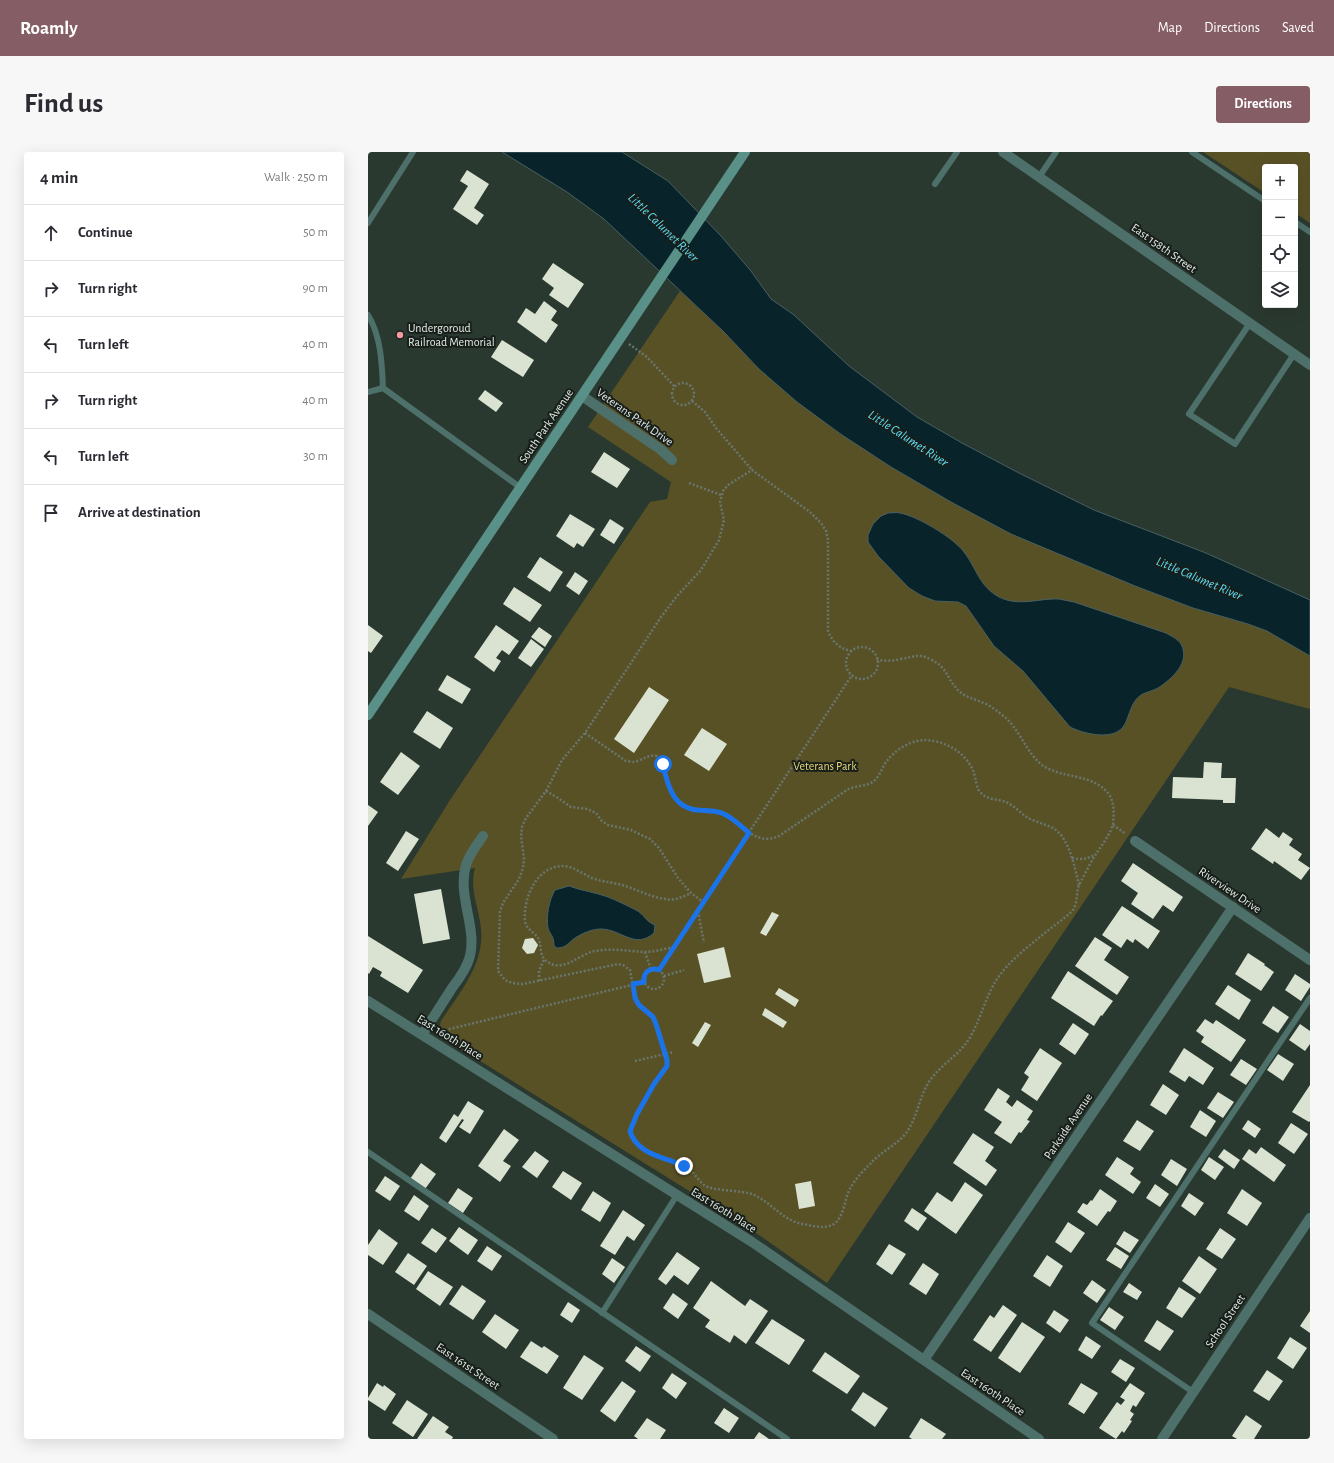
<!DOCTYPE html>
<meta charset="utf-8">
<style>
body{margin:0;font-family:"Alegreya Sans",sans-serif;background:#f7f7f7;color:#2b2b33}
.controls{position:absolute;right:12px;top:12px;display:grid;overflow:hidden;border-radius:4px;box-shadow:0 4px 16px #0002}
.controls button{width:36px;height:36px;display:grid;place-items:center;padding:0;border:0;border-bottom:1px solid #e1e1e2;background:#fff;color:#2b2b33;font:20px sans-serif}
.stop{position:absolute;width:12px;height:12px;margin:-9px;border:3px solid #1a73e8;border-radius:50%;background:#fff}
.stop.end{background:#1a73e8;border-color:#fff;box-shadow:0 1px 4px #0008}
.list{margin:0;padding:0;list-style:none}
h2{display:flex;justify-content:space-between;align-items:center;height:52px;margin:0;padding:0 16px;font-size:17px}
h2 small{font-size:13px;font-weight:400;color:#7c7c81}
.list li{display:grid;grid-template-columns:26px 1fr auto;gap:12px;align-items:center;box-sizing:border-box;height:56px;padding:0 16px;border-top:1px solid #e1e1e2}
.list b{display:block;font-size:15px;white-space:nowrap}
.list em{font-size:13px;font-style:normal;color:#7c7c81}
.icon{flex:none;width:22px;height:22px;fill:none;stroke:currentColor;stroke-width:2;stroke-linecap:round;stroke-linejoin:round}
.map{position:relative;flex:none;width:942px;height:1287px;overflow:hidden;border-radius:4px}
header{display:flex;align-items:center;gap:24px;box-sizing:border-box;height:56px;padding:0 20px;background:#855d65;color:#fff}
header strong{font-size:19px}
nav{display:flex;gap:22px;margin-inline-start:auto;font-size:14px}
.intro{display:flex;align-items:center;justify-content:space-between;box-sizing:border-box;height:96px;padding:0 24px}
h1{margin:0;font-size:28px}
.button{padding:10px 18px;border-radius:4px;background:#855d65;color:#fff;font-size:14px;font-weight:700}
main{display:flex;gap:24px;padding:0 24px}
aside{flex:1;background:#fff;border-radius:4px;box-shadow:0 4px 16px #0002}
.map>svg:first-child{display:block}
</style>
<header>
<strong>Roamly</strong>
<nav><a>Map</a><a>Directions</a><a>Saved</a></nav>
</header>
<div class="intro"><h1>Find us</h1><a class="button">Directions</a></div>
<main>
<aside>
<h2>4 min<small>Walk · 250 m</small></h2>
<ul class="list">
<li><svg class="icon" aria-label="ahead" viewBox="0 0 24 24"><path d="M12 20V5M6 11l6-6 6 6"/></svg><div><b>Continue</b></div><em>50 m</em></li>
<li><svg class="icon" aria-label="right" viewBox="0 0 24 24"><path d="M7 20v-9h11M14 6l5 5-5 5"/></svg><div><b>Turn right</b></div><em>90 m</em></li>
<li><svg class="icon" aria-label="left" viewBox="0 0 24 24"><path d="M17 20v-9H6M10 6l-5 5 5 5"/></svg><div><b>Turn left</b></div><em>40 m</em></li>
<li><svg class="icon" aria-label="right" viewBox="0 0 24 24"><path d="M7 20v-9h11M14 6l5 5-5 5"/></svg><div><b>Turn right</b></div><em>40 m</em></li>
<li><svg class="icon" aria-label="left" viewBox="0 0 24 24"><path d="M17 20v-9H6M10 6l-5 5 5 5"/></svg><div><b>Turn left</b></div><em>30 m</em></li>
<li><svg class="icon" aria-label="arrive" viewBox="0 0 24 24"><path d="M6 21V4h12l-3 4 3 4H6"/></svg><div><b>Arrive at destination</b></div></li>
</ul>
</aside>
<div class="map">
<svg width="942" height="1287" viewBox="0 0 942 1287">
<rect width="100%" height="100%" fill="#2a392f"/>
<!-- green -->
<path fill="#595126" d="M835,0H942V71L927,61V15H897V41Z
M312,139L355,179L391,217L429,250L474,283L767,434L825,456L880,472L899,479L942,504V557L861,535L459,1131L384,1078L80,889C72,883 70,879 73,869C91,841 117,812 113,776C111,756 101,737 107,716L33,727L82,648L282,350L299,347L303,330L220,275Z"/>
<!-- water -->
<path fill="#08242a" stroke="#496062" d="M134,0H254L300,29L353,84L383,119L403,147L426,163L481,214L549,265L594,291L651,321L726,358L838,401L942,448V504L899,479L880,472L825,456L767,434L643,382L583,350L523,315L474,283L429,250L391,217L355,179L236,67L199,40Z
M520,361C524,361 528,360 532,361C549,364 586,386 596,400C609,417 611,434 631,445C651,455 671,446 691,447C696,448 701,449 706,450L798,481C803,484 810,487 813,492C823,510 804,527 790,536C785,539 778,540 773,543C763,550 762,562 757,572C748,590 716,582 702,575L655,519L626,494L598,454L590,450L567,449L554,444L541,436L510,404L500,390V383L505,372L513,364Z
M201,734C214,739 227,740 240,745C248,748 260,754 268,758C276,762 278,770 287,773L286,781C267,798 253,777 233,777C224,777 215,781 207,786C200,791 198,796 189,796L186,794C186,783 182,783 180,776C178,764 181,748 187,738Z"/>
<!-- building -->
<path fill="#dae3d1" d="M99,18L121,32L106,56L116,63L109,73L85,57L100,34L92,29Z
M185,111L216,132L200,156L181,143L186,136L174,127Z
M176,149L189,159L183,168L190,173L178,191L149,170L158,156L167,162Z
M134,188L166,208L155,225L123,205Z
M117,238L135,251L128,260L110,247Z
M236,300L262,317L249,336L223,320Z
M202,362L227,377L215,395L209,391L206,396L188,384Z
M242,367L256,376L246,392L232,383Z
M172,405L195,420L182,440L159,425Z
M207,420L220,429L211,443L198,434Z
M146,435L174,453L162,470L135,452Z
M0,473L15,484L3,501L0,499Z
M128,473L151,489L141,503L134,498L128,506L133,509L126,520L106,505Z
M171,475L184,484L177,495L163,485Z
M163,487L176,497L163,515L150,506Z
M79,523L103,537L94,552L70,538Z
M281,535L301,548L266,601L246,587Z
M59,559L85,576L72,597L45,580Z
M334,576L359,592L341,619L316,603Z
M33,600L52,614L30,643L12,630Z
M836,610L854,611L853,626H868L867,651H855V648L804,646L805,625L835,626Z
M0,653L10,660L0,674Z
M898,676L911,686L915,680L925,687L921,693L934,702L930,708L942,716L933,728L906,709L905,712L883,697Z
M38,679L51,687L30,719L18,711Z
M765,711L815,745L805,760L795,753L785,767L763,752L770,741L753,729Z
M73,737L82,787L55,792L46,742Z
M754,754L792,779L780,797L767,787L765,791L759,787L753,796L734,783Z
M404,760L411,763L398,784L392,781Z
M0,784L55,818L40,841L12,824L14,820L5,815L1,822L0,821Z
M727,785L744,796L736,808L761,825L749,843L707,814Z
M165,786L170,793L166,801L159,802L154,796L157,787Z
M356,795L363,825L336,831L329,802Z
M880,801L897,812L896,813L906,820L893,839L867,822Z
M700,819L745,849L734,864L733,863L726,874L683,846Z
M927,822L942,832V835L933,849L917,838Z
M860,833L883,848L871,868L847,852Z
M411,836L431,848L427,855L407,842Z
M905,854L921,865L910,881L894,871Z
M397,856L419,870L415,876L394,863Z
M837,867L845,872L848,868L878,888L863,910L833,890L836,885L828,879Z
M337,870L343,873L330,895L324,891Z
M705,871L721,882L707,903L691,892Z
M932,872L942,879V892L937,899L921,888Z
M672,896L694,911L669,949L653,938L661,925L656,921Z
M816,896L846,916L835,933L821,924L817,930L801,920Z
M910,902L926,912L915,929L899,918Z
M873,907L889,917L878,933L862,923Z
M795,932L811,943L798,963L782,953Z
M942,933V969L941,970L924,960Z
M630,936L642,944L638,950L644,955L649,948L665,959L659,968L662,969L653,981L651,980L643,992L626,981L634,970L616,958Z
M850,940L866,950L855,966L839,956Z
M100,949L116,959L102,982L91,975L96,968L94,967L78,991L71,986L86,962L90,965Z
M832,958L848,969L838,985L822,975Z
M769,968L786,979L772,999L755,989Z
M880,968L893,977L887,986L874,977Z
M923,971L940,982L926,1002L910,991Z
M136,977L151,988L135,1009L143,1014L132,1030L110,1014Z
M605,981L626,995L617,1009L629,1018L618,1034L585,1011Z
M893,995L918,1013L906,1030L874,1007L881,997L888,1002Z
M856,997L872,1008L866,1017L850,1005Z
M167,999L181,1009L169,1026L154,1015Z
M749,1005L766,1016L762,1022L773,1030L765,1042L737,1023Z
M841,1005L856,1015L847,1028L833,1018Z
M803,1007L819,1017L809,1034L793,1023Z
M53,1011L68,1022L57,1037L42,1027Z
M195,1019L214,1031L203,1048L184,1035Z
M17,1024L32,1034L22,1049L7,1039Z
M443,1029L447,1054L431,1057L427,1032Z
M597,1030L615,1043L588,1082L556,1059L569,1040L584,1050Z
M787,1032L801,1042L792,1055L778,1046Z
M90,1036L105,1046L95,1061L80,1051Z
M732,1037L749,1049L742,1060L740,1059L729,1074L709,1060L715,1051L719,1053L723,1048L724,1049Z
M874,1037L894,1051L879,1074L859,1061Z
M225,1039L243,1051L232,1070L213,1058Z
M821,1041L836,1051L827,1064L813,1054Z
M46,1043L61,1054L51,1069L36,1059Z
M544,1056L559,1066L550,1079L536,1069Z
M255,1058L277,1073L266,1089L259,1084L247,1103L232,1094Z
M700,1070L717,1081L703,1101L687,1090Z
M91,1075L110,1088L100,1103L81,1089Z
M64,1076L79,1086L68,1101L53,1091Z
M852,1076L868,1087L854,1107L838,1097Z
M11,1077L30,1091L15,1113L0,1103V1093Z
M756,1079L771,1088L762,1101L748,1092Z
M521,1092L538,1102L524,1123L508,1112Z
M119,1094L134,1104L124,1119L109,1109Z
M747,1095L761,1104L753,1117L738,1108Z
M309,1100L332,1116L320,1133L306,1123L298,1133L290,1127Z
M40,1101L59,1114L46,1133L27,1120Z
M679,1103L695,1114L682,1135L665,1124Z
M831,1104L849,1117L832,1142L814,1129Z
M244,1106L257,1115L246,1131L234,1122Z
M555,1111L571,1122L558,1143L541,1132Z
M60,1119L85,1135L72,1154L48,1137Z
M724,1128L738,1138L729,1151L715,1141Z
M343,1129L377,1154L382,1147L400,1159L378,1192L366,1183L362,1191L337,1175L342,1168L325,1156Z
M761,1131L774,1140L769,1148L755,1140Z
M94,1133L118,1149L105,1168L81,1152Z
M811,1135L828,1146L814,1166L798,1156Z
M305,1141L320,1152L310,1167L295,1156Z
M200,1150L212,1158L204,1171L192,1163Z
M635,1153L649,1163L623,1200L605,1188L622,1163L626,1166Z
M741,1155L756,1165L747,1178L732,1168Z
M686,1158L701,1168L692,1181L678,1171Z
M942,1159V1181L932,1174Z
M127,1162L151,1178L138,1197L114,1180Z
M404,1167L437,1188L421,1213L387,1191Z
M789,1168L806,1179L792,1199L776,1189Z
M654,1170L677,1185L652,1221L630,1206Z
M718,1184L733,1194L724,1207L710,1198Z
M922,1185L939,1196L925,1217L909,1206Z
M163,1189L174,1196L176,1194L191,1204L179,1222L152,1205Z
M268,1194L283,1204L272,1220L257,1209Z
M457,1200L492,1224L479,1242L444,1219Z
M216,1203L236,1216L214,1248L195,1236Z
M752,1207L767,1216L758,1230L743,1220Z
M899,1218L915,1229L901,1249L885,1239Z
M304,1221L319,1231L308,1247L294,1236Z
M254,1229L268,1239L247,1270L232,1259Z
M9,1231L15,1235L16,1233L28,1242L17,1259L0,1248V1246Z
M713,1231L730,1241L716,1262L700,1252Z
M762,1231L777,1241L768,1255L765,1253L762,1259L766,1262L762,1268L764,1269L756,1281L754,1279L748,1287L731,1276L749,1250L753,1253L757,1248L752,1245Z
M495,1240L520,1256L507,1275L483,1258Z
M39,1248L60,1262L45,1285L24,1271Z
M356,1256L371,1266L361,1281L346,1271Z
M878,1263L894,1274L886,1287H869L864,1284Z
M65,1264L81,1275L77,1280L85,1285L84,1287H49Z
M279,1266L298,1278L292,1287H270L266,1284Z
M553,1266L578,1282L574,1287H544L541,1285Z
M391,1280L401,1287H386Z"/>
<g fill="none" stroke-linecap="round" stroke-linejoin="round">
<!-- path -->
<path stroke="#69766d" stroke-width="2.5" stroke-dasharray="2 2" stroke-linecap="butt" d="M261,192L279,205L307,235
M304 242a11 11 0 1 1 22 0a11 11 0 1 1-22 0Z
M324,249L337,260L348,276L384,318
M321,331L353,343
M478 511a16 16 0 1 1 32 0a16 16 0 1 1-32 0Z
M484,499C472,497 465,491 460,479V388L458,379L453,371L442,360L384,318L360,333L355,339L352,350L356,368L351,388L333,418L309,444L293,465L217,581L194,608L178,639L158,666L154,675L153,684L156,706L155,716L151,727L135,751L132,759L130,819L137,828L144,831L155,832L250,812L255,813L262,818L267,846L271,853L285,865L288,872L299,908V914L286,932L263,974C257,1005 312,1004 326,1022C329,1025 332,1030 336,1033C346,1040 372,1037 386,1043C400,1049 410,1062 423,1068C430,1072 437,1072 444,1074C452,1075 459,1076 466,1072C477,1064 476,1046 483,1035C488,1026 497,1017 504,1010C514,999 529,993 538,981C550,965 551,943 563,927C574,912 591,903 601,887C614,866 617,843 632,823C642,809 658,796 672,785C682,776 694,769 704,759C711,751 707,740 712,731C717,722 722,711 728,702C734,693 741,684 745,673C746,663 747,650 740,641C723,621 694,627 674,613C659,601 653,581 639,567C633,562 627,557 620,553C609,547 596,546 588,536C578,524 579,515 562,507C550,501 546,505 533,507C525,509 517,509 509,508
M217,581L258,609C259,609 264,610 265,610C275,609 284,598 294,607C297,621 299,639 310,649C325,663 341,655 357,662C369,668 377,681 390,685C397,688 404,687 411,684L476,640C479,638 481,636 484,636C492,633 501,634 507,628C512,623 514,616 518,610C527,598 541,589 556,588C577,588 599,601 606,621C608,627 608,637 613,641C619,648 631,647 638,650C647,654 652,661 660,666C668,670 677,672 685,676C701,685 707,716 711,733
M178,639L190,646L203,655L219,657L228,661L233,668L240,673L263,678L282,687L291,696L310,726L323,741L335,750
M745,673L758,682
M704,706C714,708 719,707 728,702
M330,759L336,791
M306,795C296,797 285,800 276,800C260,799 243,796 227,799C210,802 195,823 177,808C171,802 174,793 170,786C166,780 158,777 157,769C155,746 169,713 196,714C206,715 215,722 224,726C234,730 244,730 254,733C268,737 282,745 297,747C306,749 315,745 323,741
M277,800L283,817
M276 827a10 10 0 1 1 20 0a10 10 0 1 1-20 0Z
M291,818L484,523
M296,824L316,818
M171,829V819L176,807
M73,879L276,830
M267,909L306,900"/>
<!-- lane -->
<path stroke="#4e706a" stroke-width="6" d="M824,0L897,49
M671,25L688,0
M567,32L589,0
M927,70L942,80
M0,71L45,0
M0,163C13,184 14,212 15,236
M882,171L821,262L867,292L926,202
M15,236L153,336
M0,240L15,236
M0,1000L419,1287
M234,1161L309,1043
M825,1240L724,1171L942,846"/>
<!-- street -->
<path stroke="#4e706a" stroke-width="10" d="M635,0L942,213
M214,244L292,297L304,308
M767,689L942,808
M0,849L384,1090L671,1287
M54,883C64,867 74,852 84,836C91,827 99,816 102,804C109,774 89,744 98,713C101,703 108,694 115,684
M0,1162L185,1287
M556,1208L865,755
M794,1287L942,1066"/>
<!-- secondary -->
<path stroke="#599088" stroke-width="10" d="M0,563L377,0"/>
</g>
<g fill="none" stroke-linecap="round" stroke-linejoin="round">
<!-- route -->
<path stroke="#1a73e8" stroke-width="5" d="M295,612C299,632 305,656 329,658C338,659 348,658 356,662C365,666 373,674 381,681L291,818C282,815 275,820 276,830L265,832L267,846L271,853L285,865L288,872L299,908V914L286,932L269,962L262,979C269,1003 297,1005 316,1014"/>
</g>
<!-- markers -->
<circle fill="#f49aa2" stroke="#181e1a" stroke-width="1.5" cx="32" cy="183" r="4"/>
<g text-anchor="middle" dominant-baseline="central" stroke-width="4" stroke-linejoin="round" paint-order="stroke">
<!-- street labels -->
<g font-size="12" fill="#e2ece5" stroke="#181e1a">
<text transform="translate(796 96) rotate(35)">East 158th Street</text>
<text transform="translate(267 265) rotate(35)">Veterans Park Drive</text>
<text transform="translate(178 274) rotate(-56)">South Park Avenue</text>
<text transform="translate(862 738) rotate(34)">Riverview Drive</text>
<text transform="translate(82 885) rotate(32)">East 160th Place</text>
<text transform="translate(700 974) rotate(-56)">Parkside Avenue</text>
<text transform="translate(356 1058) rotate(32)">East 160th Place</text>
<text transform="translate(857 1169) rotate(-56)">School Street</text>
<text transform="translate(100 1214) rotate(34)">East 161st Street</text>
<text transform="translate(625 1240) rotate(34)">East 160th Place</text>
</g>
<!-- poi labels -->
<g font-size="12" fill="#e2ece5" stroke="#181e1a" text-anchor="start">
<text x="40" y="176">Undergoroud<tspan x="40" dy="14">Railroad Memorial</tspan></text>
</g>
<!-- park labels -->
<g font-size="12" fill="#ebd97a" stroke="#181e1a">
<text x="457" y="614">Veterans Park</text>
</g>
<!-- water labels -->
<g font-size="13" font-style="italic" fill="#5ddff7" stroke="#181e1a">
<text transform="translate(295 76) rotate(44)">Little Calumet River</text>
<text transform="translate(540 287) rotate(33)">Little Calumet River</text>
<text transform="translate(831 427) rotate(23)">Little Calumet River</text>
</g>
</g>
</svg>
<div class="controls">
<button>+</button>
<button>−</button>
<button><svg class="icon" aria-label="locate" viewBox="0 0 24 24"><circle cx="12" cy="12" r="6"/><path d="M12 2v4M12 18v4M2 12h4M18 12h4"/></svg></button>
<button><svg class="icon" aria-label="layers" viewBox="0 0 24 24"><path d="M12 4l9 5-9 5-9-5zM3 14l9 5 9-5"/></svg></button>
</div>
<div class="stop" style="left:295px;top:612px"></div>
<div class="stop end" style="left:316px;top:1014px"></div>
</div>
</main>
